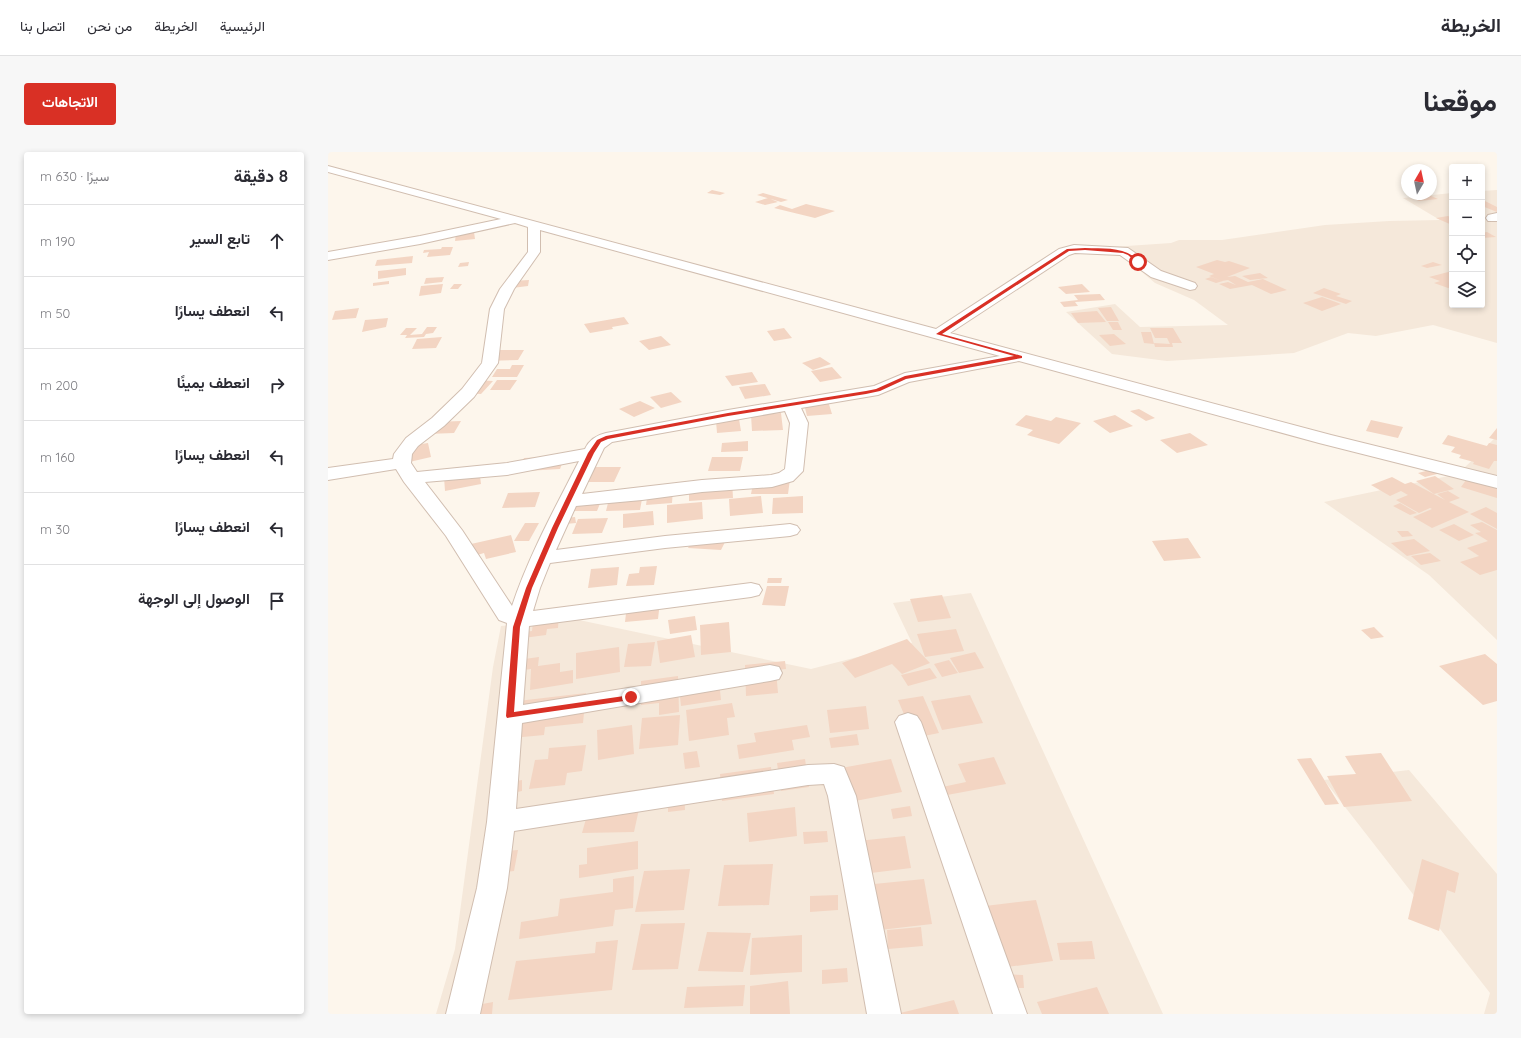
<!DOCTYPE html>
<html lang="ar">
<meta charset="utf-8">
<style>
body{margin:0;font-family:Quicksand,Vazirmatn,sans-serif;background:#f7f7f7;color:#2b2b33;direction:rtl}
.controls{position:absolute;right:12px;top:12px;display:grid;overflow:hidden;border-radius:4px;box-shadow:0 2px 6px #0003}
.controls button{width:36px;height:36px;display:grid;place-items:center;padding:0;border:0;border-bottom:1px solid #e1e1e2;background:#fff;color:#2b2b33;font:20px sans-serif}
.compass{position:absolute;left:1073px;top:12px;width:36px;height:36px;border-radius:50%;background:#fff;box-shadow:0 2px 6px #0003;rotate:9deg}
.stop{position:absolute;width:12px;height:12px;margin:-9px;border:3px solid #d93025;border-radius:50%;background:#fff}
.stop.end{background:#d93025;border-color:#fff;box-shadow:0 1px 4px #0008}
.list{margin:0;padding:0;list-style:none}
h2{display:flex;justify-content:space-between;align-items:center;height:52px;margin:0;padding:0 16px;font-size:17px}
h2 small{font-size:13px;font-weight:400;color:#7c7c81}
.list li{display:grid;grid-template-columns:26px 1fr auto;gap:12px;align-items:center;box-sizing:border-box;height:72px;padding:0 16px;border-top:1px solid #e1e1e2}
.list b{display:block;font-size:15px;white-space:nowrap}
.list em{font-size:13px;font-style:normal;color:#7c7c81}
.icon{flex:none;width:22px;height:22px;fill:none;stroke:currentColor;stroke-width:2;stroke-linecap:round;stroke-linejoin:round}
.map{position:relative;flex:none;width:1169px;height:862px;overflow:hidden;direction:ltr;border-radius:4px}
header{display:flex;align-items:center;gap:24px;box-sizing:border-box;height:56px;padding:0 20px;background:#fff;border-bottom:1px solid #e1e1e2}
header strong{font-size:19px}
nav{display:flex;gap:22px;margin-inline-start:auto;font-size:14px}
.intro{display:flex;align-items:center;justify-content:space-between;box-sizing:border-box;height:96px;padding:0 24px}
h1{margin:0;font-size:28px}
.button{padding:10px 18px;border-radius:4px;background:#d93025;color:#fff;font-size:14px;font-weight:700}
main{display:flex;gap:24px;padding:0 24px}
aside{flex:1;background:#fff;border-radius:4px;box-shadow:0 2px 6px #0003}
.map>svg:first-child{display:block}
</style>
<header>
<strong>الخريطة</strong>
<nav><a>الرئيسية</a><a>الخريطة</a><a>من نحن</a><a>اتصل بنا</a></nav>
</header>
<div class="intro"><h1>موقعنا</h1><a class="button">الاتجاهات</a></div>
<main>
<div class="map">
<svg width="1169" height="862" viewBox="0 0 1169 862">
<rect width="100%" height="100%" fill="#fdf6ec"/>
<!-- residential -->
<path fill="#f5e8da" d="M1169,38V191L1105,173L1048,184L1020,181L966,201L839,209L784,202L738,160L787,152L812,175L900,173L866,148L827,131L784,95L843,91L851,88H894L997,73L1061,69L1112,68L1075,46L1124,41V153H1154V39Z
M1169,284V488L1101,423L996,350L1130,322Z
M643,441L835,862H108L127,797L165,515L173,474L251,468L483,517L584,491L565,451Z
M1081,618L1169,722V862H1156L1162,841L996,628Z"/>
<!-- building -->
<path fill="#f3d5c3" d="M384,38L397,41L392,43L379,41Z
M435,41L460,48L453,50L429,43Z
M1099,42L1110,47L1091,49L1080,44Z
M440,46L450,50L437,53L427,50Z
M1157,49L1169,55V60L1154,54V50Z
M478,52L507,59L487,66L446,56L452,53L464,57Z
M1120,64L1124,66V73L1108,66Z
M146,80L147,87L127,89L128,82Z
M1159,80L1168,85L1154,86V81Z
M114,95H125L122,103L99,105L101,100L95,101L96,98L113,97Z
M85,104L84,111L47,114L49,108Z
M889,108L897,110L901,109L922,116L899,125L907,124L920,130L935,127L959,138L943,142L924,133L902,137L891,132L900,130L908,133L900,128L894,129L881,124L886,122L868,115Z
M141,110L140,114L130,115L132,111Z
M1105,110L1114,113L1099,116L1093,114Z
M78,116V123L50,127V119Z
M1124,119V135L1120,136L1106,131L1112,129L1101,125Z
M932,121L940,126L922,128L914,124Z
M116,125L114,130L96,132L98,126Z
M883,125L894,129H895L888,131L877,127Z
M201,128L200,134L184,136V129Z
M61,129V132L45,134V131Z
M115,132L113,141L91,144L93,134Z
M126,132H134L130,137H122Z
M754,132L762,140L738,142L730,135Z
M996,136L1013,142L1008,144L1024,149L1018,152L985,141Z
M772,142L777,148L747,150L750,154L736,155L732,150L750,148L746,143Z
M994,145L1013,152L994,159L975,151Z
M783,155L791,169H779L770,156Z
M31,156L28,166L4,168L7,159Z
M769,159L778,170L750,171L743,161Z
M296,165L301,172L284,175L285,177L262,181L256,172Z
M60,166L58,175L34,180L37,168Z
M780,170H790L794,178H785Z
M99,175H109L105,181L98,182L96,185L77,186L79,183H72L78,176H89L82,183L94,182Z
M456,176L464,186L446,189L439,179Z
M822,176H845L854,191H844L845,195H827L826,191L842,192L839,186H827Z
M813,180H823L826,192L816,191Z
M786,182L798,192L782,194L771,183Z
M333,184L343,193L321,198L311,189Z
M114,185L108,196L84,197L89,187Z
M169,198H196L190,208L157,209Z
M492,205L503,212L485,218L474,211Z
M184,213H196L189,225H164L169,217H182Z
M504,215L514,226L492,230L483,219Z
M424,220L430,230L404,234L397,224Z
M146,228L165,229L153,242L134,241Z
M169,228H189L182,238H162Z
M437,232L443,243L417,247L411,235Z
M343,240L354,250L333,256L322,245Z
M499,246L504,262L479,264L475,248Z
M312,249L327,256L306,265L291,257Z
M811,257L827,266L818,269L802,259Z
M453,261L455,278L424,279L423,263Z
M698,263L723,269L728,265L753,271L731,292L699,283L705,278L687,273Z
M787,263L805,274L782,281L765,269Z
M411,267L413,279L389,281L388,269Z
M1043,268L1075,275L1070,286L1038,279Z
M133,269L126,281L99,282L106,270Z
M1169,276V288L1161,286Z
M862,281L880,293L849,301L832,288Z
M1120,283L1159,294L1161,291L1169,293V309H1166L1161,317L1145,312L1146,310L1131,306L1133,303L1123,300L1127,295L1114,292Z
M420,289V299L393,300L394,291Z
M100,291L103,305L77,311L74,295Z
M237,304L232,317L198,319L193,313L196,306Z
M384,305H415L412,319H380Z
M260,315H293L286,330H253Z
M151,316L153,332L117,339L116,325Z
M1106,317L1113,321L1097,325L1090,321Z
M1107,324L1126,337L1106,342L1088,329Z
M1141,324L1169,333V346L1133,335Z
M1064,325L1077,332L1083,330L1117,348L1109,342L1120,339L1132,346L1121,350L1141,360L1104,376L1085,365L1104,357L1102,356L1091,361L1068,348L1080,343L1073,339L1062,344L1043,333Z
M426,327H462L460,342H423Z
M404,329L405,346L361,349V342L369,341V332Z
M316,336L312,358L278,359L282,343Z
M345,337L344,351L318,353L320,339Z
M212,340L207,355L174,356L180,341Z
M243,344H275L269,359H236Z
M433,344L435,361L402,364L401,347Z
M475,344V361L444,362L445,346Z
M374,350L375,367L339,371V353Z
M1072,351L1089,361L1082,363L1065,354Z
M1158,355L1169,361V377L1142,362Z
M325,359L326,373L295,376V362Z
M247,365L248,371L227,373V367Z
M280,366L274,381L244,382L250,367Z
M1154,370L1169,378V418L1152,423L1132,410L1151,404L1139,396L1160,389L1147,381L1153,380L1142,373Z
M197,371H211L201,389H186Z
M1126,372L1146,383L1131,389L1111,378Z
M1069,379H1080L1085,384L1074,385Z
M367,382L400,384L393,398L360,396Z
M183,383L188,400L158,407L156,401L146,404L143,392Z
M860,386L873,406L836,409L824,389Z
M1086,387L1102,399L1079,404L1063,391Z
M1102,401L1113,409L1093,413L1083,404Z
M329,414L326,433L298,434L301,422L311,421L312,415Z
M291,415L289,433L260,436L263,417Z
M440,426H454L453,431H439Z
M439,434H461L457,454L434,453Z
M614,443L623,466L590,470L582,447Z
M332,450L330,467L297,470L299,453Z
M211,458V464L231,461L230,476L219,477L218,483L188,487L189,481L204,479L205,470L192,460Z
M367,464L369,478L342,482L340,468Z
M401,470L403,500L373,503L372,473Z
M1046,475L1056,485L1043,487L1033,478Z
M628,477L636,499L597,505L589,482Z
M363,483L367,505L332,511L329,489Z
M579,487L602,511L574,522L564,512L527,526L514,511Z
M327,490L323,514L296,515L300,492Z
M291,495L292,520L248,527V501Z
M647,500L656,516L631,521L622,506Z
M1157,502L1169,512V549L1155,553L1111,514Z
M211,505L210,514L232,511V520L245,518V531L202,538L203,517L188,519L189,508Z
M621,508L630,521L614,525L606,512Z
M457,509L458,517L448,518L450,541L418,544L417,513Z
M602,516L609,526L580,534L573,523Z
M350,524L351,560L331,563V551L313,553V529Z
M391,529L393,548L353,554L351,535Z
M258,541L255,571L217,575L216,583L184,586L190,549Z
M642,543L655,571L614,578L603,549Z
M595,544L611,581L586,586L570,548Z
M404,551L407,565L399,566L401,583L361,589L358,558Z
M538,554L541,577L502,581L499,558Z
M352,563L350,593L311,597L314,566Z
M304,573L306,602L270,608L269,578Z
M479,573L482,585L464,588L466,598L411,607L409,593L428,590L426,581Z
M529,582L531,593L503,596L501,586Z
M258,593L254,619L239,621L237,633L201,637L207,608L220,607L221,596Z
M369,599L372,615L357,617L355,601Z
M1053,601L1084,649L1016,655L999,624L1028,622L1017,604Z
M666,605L678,632L603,646L600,638L638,630L630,612Z
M983,606L1011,652L997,653L969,607Z
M477,607L481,635L453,639L449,611Z
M563,607L574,640L522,650L513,616Z
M443,615L446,642L394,649L392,622Z
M194,628V639L171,644L172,632Z
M356,632L357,658L340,660V634Z
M313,648L306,680L254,681L263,649Z
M582,654L584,664L565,667L563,657Z
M467,655L469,684L421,690L419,661Z
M499,679L500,690L476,692L475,680Z
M577,684L583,716L535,722L530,689Z
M310,689V717L251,726V713L259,712V696Z
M190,698L186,719L162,722L167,700Z
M1094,707L1131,721L1127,741L1119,738L1111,779L1080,767Z
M445,712L441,753L390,754L396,713Z
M362,717L356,758L307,760L316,719Z
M306,724L305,756L287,758L285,774L191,787L193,770L230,764L232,747L285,740V727Z
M596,727L604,772L552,778L546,732Z
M510,743V758L482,760V744Z
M708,748L725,809L672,816L657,754Z
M357,771L350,817L304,818L313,772Z
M593,775L595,794L560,797L559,778Z
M379,780L423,781L415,820L370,819Z
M474,783V820L422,823L424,786Z
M290,788L284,838L180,848L188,809L267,801L268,790Z
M764,789L767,807L732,808L729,791Z
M519,816L520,830L494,832V818Z
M667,822L695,823L696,836H668Z
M460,829L462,862H422V834Z
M417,833L415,854L356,856L359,835Z
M769,835L781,862H714L709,850Z
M626,848L631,862H572V861Z
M165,850L164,862H133V856Z"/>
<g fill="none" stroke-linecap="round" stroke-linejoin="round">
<defs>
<path id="minor" d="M0,14L608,177L731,97L746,93L800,96L833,119L867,131L869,134L867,137L862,138L823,125L792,103L747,101L741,103L622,181L1003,283L1169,324V336L991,291L691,209L581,230L550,243L473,256L480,271L475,319L465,329L444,335L374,340L314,348L248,354L228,398L337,384L462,372L469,374L472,378L469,382L462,384L337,396L222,411L212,436L205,459L423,431L431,433L434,438L431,443L423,445L201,474L195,553L442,513L451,515L454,521L451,527L442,529L194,571L188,657L480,613L506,612L516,615L528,644L573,862H539L500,644L496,632L480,633L186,679L179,736L152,862H118L149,736L159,670L179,471L171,468L118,384L76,330L68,317L0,328V316L65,307L66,302L78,286L104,266L134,237L154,211L162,157L172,137L200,100V75L187,71L92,92L0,108V100L92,84L173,67L0,20ZM212,78L672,204L577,221L546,234L400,258L278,281C269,283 261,288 257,297L179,311L89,320L83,311L84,302L90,294L116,274L146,245L170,211L176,157L186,137L212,100ZM457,259L462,271L457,317L451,321L443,323L374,328L254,342L276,296L284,290ZM251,309C227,356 201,403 184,454L134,378L97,330L179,323Z
M1169,61V69H1160L1158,66L1160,63Z
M580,561L589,564L593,570L699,862H665L567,570L571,564Z"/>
</defs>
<!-- minor casing -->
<use href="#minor" stroke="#d1beb0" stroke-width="2"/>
<!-- minor -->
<use href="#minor" fill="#fff" fill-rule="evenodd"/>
</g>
<!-- route -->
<path fill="#d93025" d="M757,96C778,97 797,94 812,110L809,111L800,103L795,101L757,98L741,99L614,182L694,204V206L578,227L552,239L538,242L400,264L280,287L273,290L266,301L230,376L204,436L192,475L186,560L303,543L307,545L303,548L179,566L178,564L185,475L198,436L224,376L260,301L269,288L278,284L400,261L538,239L548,237L577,224L686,204L608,182L739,97Z"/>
</svg>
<div class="controls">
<button>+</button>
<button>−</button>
<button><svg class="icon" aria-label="locate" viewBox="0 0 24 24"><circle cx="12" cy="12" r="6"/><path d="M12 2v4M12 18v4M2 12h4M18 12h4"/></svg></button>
<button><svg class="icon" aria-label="layers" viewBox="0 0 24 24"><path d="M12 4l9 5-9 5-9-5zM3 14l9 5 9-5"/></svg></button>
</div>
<svg class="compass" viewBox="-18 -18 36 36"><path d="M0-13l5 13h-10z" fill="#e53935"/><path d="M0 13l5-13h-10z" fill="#7c7c81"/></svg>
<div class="stop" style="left:810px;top:110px"></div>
<div class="stop end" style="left:303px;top:545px"></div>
</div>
<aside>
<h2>8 دقيقة<small>سيرًا · 630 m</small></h2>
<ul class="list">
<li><svg class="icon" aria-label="ahead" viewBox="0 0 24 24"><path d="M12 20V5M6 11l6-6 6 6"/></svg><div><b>تابع السير</b></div><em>190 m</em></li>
<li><svg class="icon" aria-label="left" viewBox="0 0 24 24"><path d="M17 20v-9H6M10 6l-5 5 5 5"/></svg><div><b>انعطف يسارًا</b></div><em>50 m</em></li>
<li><svg class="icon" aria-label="right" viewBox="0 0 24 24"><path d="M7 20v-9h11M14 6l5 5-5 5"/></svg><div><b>انعطف يمينًا</b></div><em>200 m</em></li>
<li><svg class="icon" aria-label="left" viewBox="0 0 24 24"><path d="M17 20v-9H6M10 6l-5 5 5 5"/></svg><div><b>انعطف يسارًا</b></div><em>160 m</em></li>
<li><svg class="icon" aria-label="left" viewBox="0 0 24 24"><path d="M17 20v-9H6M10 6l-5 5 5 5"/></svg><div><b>انعطف يسارًا</b></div><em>30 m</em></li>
<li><svg class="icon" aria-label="arrive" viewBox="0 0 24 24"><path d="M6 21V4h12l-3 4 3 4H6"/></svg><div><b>الوصول إلى الوجهة</b></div></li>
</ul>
</aside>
</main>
